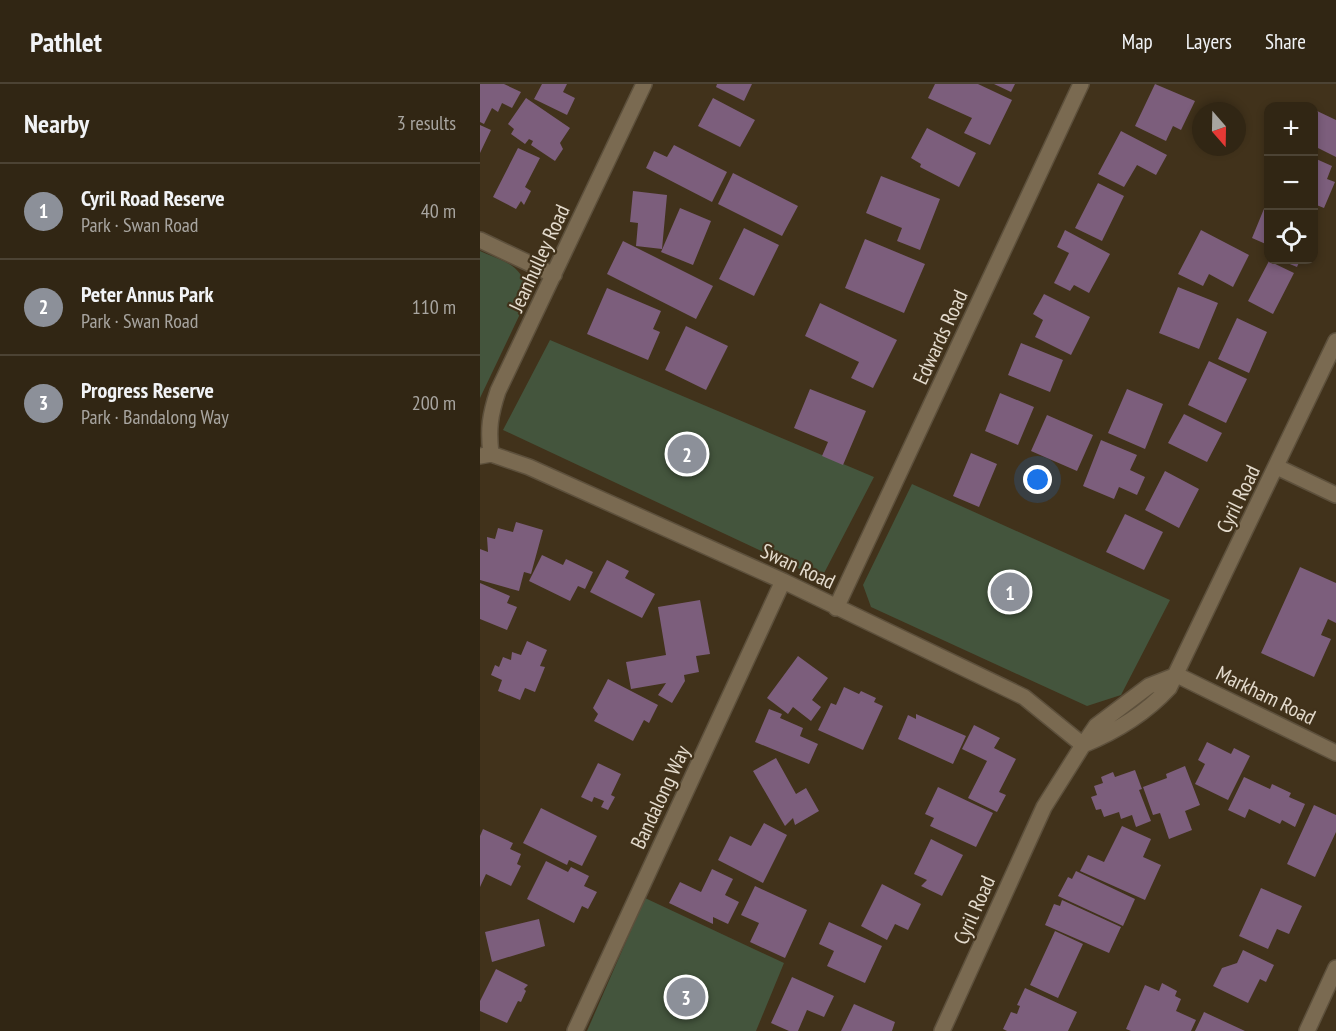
<!DOCTYPE html>
<meta charset="utf-8">
<style>
body{margin:0;font-family:"PT Sans Narrow",sans-serif;background:#3d3222;color:#f1f3f6}
.controls{position:absolute;right:18px;top:18px;display:grid;overflow:hidden;border-radius:12px;box-shadow:0 3px 9px #0003}
.controls button{width:54px;height:54px;display:grid;place-items:center;padding:0;border:0;border-bottom:2px solid #4c4334;background:#312614;color:#f1f3f6;font:30px sans-serif}
.compass{position:absolute;left:712px;top:18px;width:54px;height:54px;border-radius:50%;background:#312614;box-shadow:0 3px 9px #0003;rotate:160deg}
.you{position:absolute;left:558px;top:396px;width:21px;height:21px;margin:-15px;border:4px solid #fff;border-radius:50%;background:#1a73e8;box-shadow:0 0 0 9px #1a73e833}
.badge{display:grid;place-items:center;width:39px;height:39px;border-radius:50%;background:#8c9099;color:#fff;font-size:20px;font-weight:700}
.pin{position:absolute;translate:-50% -50%;border:3px solid #fff;box-shadow:0 2px 6px #0006}
.list{margin:0;padding:0;list-style:none}
h2{display:flex;justify-content:space-between;align-items:center;height:78px;margin:0;padding:0 24px;font-size:26px}
h2 small{font-size:20px;font-weight:400;color:#a8a5a0}
.list li{display:grid;grid-template-columns:39px 1fr auto;gap:18px;align-items:center;box-sizing:border-box;height:96px;padding:0 24px;border-top:2px solid #4c4334}
.list b{display:block;font-size:22px;white-space:nowrap}
.list p{margin:0;font-size:20px;white-space:nowrap;color:#a8a5a0}
.list em{font-size:20px;font-style:normal;color:#a8a5a0}
.icon{flex:none;width:33px;height:33px;fill:none;stroke:currentColor;stroke-width:2;stroke-linecap:round;stroke-linejoin:round}
.map{position:relative;flex:none;width:856px;height:947px;overflow:hidden}
header{display:flex;align-items:center;gap:36px;box-sizing:border-box;height:84px;padding:0 30px;background:#312614;border-bottom:2px solid #4c4334}
header strong{font-size:28px}
nav{display:flex;gap:33px;margin-inline-start:auto;font-size:21px}
main{display:flex}
aside{flex:1;background:#312614}
.map>svg:first-child{display:block}
</style>
<header>
<strong>Pathlet</strong>
<nav><a>Map</a><a>Layers</a><a>Share</a></nav>
</header>
<main>
<aside>
<h2>Nearby<small>3 results</small></h2>
<ul class="list">
<li><span class="badge">1</span><div><b>Cyril Road Reserve</b><p>Park · Swan Road</p></div><em>40 m</em></li>
<li><span class="badge">2</span><div><b>Peter Annus Park</b><p>Park · Swan Road</p></div><em>110 m</em></li>
<li><span class="badge">3</span><div><b>Progress Reserve</b><p>Park · Bandalong Way</p></div><em>200 m</em></li>
</ul>
</aside>
<div class="map">
<svg width="856" height="947" viewBox="0 0 856 947">
<rect width="100%" height="100%" fill="#41321b"/>
<!-- green -->
<path fill="#44553d" d="M0,167C27,179 41,179 49,211L0,314Z
M70,256L394,393L341,495L23,346Z
M432,400L690,516L641,611L607,622L391,523L383,501Z
M165,814L304,879L276,947H107Z"/>
<!-- building -->
<path fill="#7c5e7c" d="M0,0H24L41,8L32,24L22,19L18,28L12,24L4,40L0,38Z
M62,0H87L83,8L95,14L87,31L54,15Z
M237,0H272L264,17L236,3Z
M455,0H498L532,16L510,61L484,49L492,34L448,14Z
M514,0H535L531,8Z
M675,0L715,17L701,46L693,42L686,57L655,42Z
M46,14L90,44L80,59L83,65L75,77L51,61L53,57L49,55L45,60L31,50L34,45L28,40Z
M233,14L275,36L260,63L218,42Z
M835,26L856,36V73L834,62V29Z
M0,41L11,46L0,69Z
M447,44L496,69L479,103L440,83L441,80L431,74Z
M641,47L687,71L676,91L657,81L644,103L618,90Z
M194,61L247,88L232,118L166,84L174,67L187,73Z
M38,64L60,74L45,103L51,107L44,121L41,117L36,125L13,113Z
M834,74L852,82L847,95L855,98L844,124L834,120Z
M253,89L318,122L302,152L238,120Z
M401,92L460,115L440,166L417,157L422,144L386,129Z
M618,99L644,112L622,157L595,144Z
M153,107L187,111L182,165L156,162L158,139L150,138Z
M788,115V161L772,154Z
M200,124L231,137L213,181L181,168Z
M264,144L299,161L274,212L239,195Z
M585,146L630,170L609,209L594,201L590,207L574,199L589,169L577,163Z
M721,146L769,171L753,203L729,190L723,202L698,190Z
M385,155L445,180L424,229L365,204Z
M143,157L233,202L216,235L127,190Z
M800,176H820L817,183Z
M789,177L814,189L793,230L768,217Z
M698,203L738,219L719,265L679,249Z
M127,204L181,227L173,245L180,248L168,276L107,250Z
M564,210L610,233L591,271L555,253L563,236L553,230Z
M340,219L417,256L393,304L371,294L379,278L325,252Z
M757,234L787,248L769,289L738,275Z
M206,242L248,262L226,306L185,286Z
M541,259L583,276L570,308L528,291Z
M729,277L767,295L746,339L708,321Z
M330,305L386,327L363,381L342,372L348,358L314,344Z
M647,305L683,320L665,365L628,349Z
M520,309L554,323L538,361L505,347Z
M704,330L742,349L727,378L688,359Z
M567,331L613,351L597,387L551,367Z
M621,356L657,371L650,386L665,393L657,411L639,403L634,415L603,402Z
M491,369L517,380L499,423L473,412Z
M685,387L719,405L699,444L665,426Z
M645,430L683,448L664,486L626,468Z
M36,438L63,446L51,490L44,488L39,507L0,496V465L8,468L7,453L15,455L18,444L33,448Z
M62,471L83,481L86,475L113,488L105,505L98,502L90,517L49,497Z
M127,476L149,487L145,494L175,510L162,534L110,508Z
M820,483L856,499V539L848,535L841,551L851,555L834,593L781,569Z
M0,499L30,512L27,519L37,523L27,546L0,535Z
M220,516L230,570L216,572L219,588L204,591L205,597L192,619L178,611L186,599L151,605L146,578L186,571L178,523Z
M47,557L67,566L60,582L65,583L55,608L45,604L40,616L18,607L22,596L11,591L15,581L19,583L23,573L31,576L32,568L41,571Z
M318,572L348,594L332,616L341,623L331,637L313,623L308,630L287,614Z
M128,595L178,621L169,639L164,636L153,657L114,637L118,630L113,624Z
M364,603L379,610L381,607L396,614L394,618L403,622L383,666L338,646L351,619L356,621Z
M289,625L302,630L300,634L323,644L320,652L338,660L329,680L275,658Z
M436,630L486,652L473,680L418,655L428,631L436,635Z
M494,641L520,654L514,664L536,675L519,708L526,711L517,728L488,714L507,677L482,665Z
M727,658L751,670L754,664L770,672L748,716L715,700L725,680L718,676Z
M296,674L316,710L326,704L339,727L315,741L313,734L305,742L273,687Z
M118,679L141,690L131,711L135,713L128,726L121,723L124,717L114,713L112,718L101,713Z
M705,682L720,721L705,727L712,746L689,755L680,729L673,731L663,703L687,694L686,690Z
M655,686L662,705L659,706L671,737L656,743L652,731L641,735L639,728L624,733L621,725L616,726L611,713L617,711L614,702L623,699L621,693L633,688L635,693Z
M764,693L790,705L792,700L811,709L809,713L825,720L815,743L802,736L800,740L769,725L765,734L748,726Z
M458,703L513,729L496,763L450,742L454,734L445,730Z
M834,721L856,731V748L835,793L807,780Z
M61,724L117,752L102,782L89,776L87,781L43,759Z
M284,739L307,751L283,799L238,776L250,752L271,762Z
M642,742L671,755L663,773L681,781L665,816L600,787L608,771L624,778Z
M3,745L33,759L30,765L41,770L37,780L41,782L31,802L6,790L0,803V752Z
M451,755L483,771L462,812L441,802L447,796L434,790Z
M66,777L88,788L91,783L109,792L104,802L117,808L108,825L102,822L94,839L47,815Z
M232,785L253,795L245,811L259,818L248,840L233,833V840L189,819L200,798L221,808Z
M596,787L655,815L643,842L578,812L588,793L592,795Z
M402,800L441,820L428,846L415,840L407,856L381,842Z
M275,802L327,826L305,874L270,858L279,839L261,831Z
M781,804L822,822L809,850L797,845L788,865L759,852Z
M582,816L641,843L629,869L565,841L574,820L580,822Z
M59,835L65,862L12,878L5,848Z
M349,838L402,862L385,899L347,882L354,867L339,860Z
M575,847L603,860L578,914L550,901Z
M763,866L794,881L786,898L780,895L768,919L733,902L742,884L757,879Z
M16,885L48,901L44,905L46,907L41,918L38,917L27,939L0,927V917Z
M312,893L354,912L344,933L327,926L318,947H309L291,939Z
M682,899L697,907L695,912L701,915L696,927L716,936L711,947H651L646,945L665,901L679,907Z
M545,904L597,928L588,947H527L523,945L531,928L537,930L540,922L537,921Z
M374,920L415,938L412,947H361Z
M724,928L765,947H715Z"/>
<g fill="none" stroke-linecap="round" stroke-linejoin="round">
<defs>
<path id="minor" d="M0,156L74,191
M11,370C8,345 10,331 18,307L164,0
M0,372L11,370L49,383L303,497L544,613L603,661
M797,383L856,411
M356,524L601,0
M697,591L856,669
M603,661C635,648 665,630 689,604L856,257
M95,947L303,497
M462,947L564,723L603,661L616,642L669,602L697,591
M827,947L856,884"/>
</defs>
<!-- minor casing -->
<use href="#minor" stroke="#5d503c" stroke-width="18"/>
<!-- minor -->
<use href="#minor" stroke="#7a6a51" stroke-width="15"/>
</g>
<g text-anchor="middle" dominant-baseline="central" stroke-width="4.5" stroke-linejoin="round" paint-order="stroke">
<!-- street labels -->
<g font-size="21" fill="#e4dbcd" stroke="#41321b">
<text transform="translate(59 174) rotate(-65)">Jeanhulley Road</text>
<text transform="translate(460 253) rotate(-65)">Edwards Road</text>
<text transform="translate(758 415) rotate(-64)">Cyril Road</text>
<text transform="translate(318 482) rotate(25)">Swan Road</text>
<text transform="translate(786 611) rotate(26)">Markham Road</text>
<text transform="translate(180 713) rotate(-65)">Bandalong Way</text>
<text transform="translate(494 826) rotate(-66)">Cyril Road</text>
</g>
</g>
</svg>
<div class="controls">
<button>+</button>
<button>−</button>
<button><svg class="icon" aria-label="locate" viewBox="0 0 24 24"><circle cx="12" cy="12" r="6"/><path d="M12 2v4M12 18v4M2 12h4M18 12h4"/></svg></button>
</div>
<svg class="compass" viewBox="-18 -18 36 36"><path d="M0-13l5 13h-10z" fill="#e53935"/><path d="M0 13l5-13h-10z" fill="#a8a5a0"/></svg>
<div class="you"></div>
<div class="pin badge" style="left:530px;top:508px">1</div>
<div class="pin badge" style="left:207px;top:370px">2</div>
<div class="pin badge" style="left:206px;top:913px">3</div>
</div>
</main>
